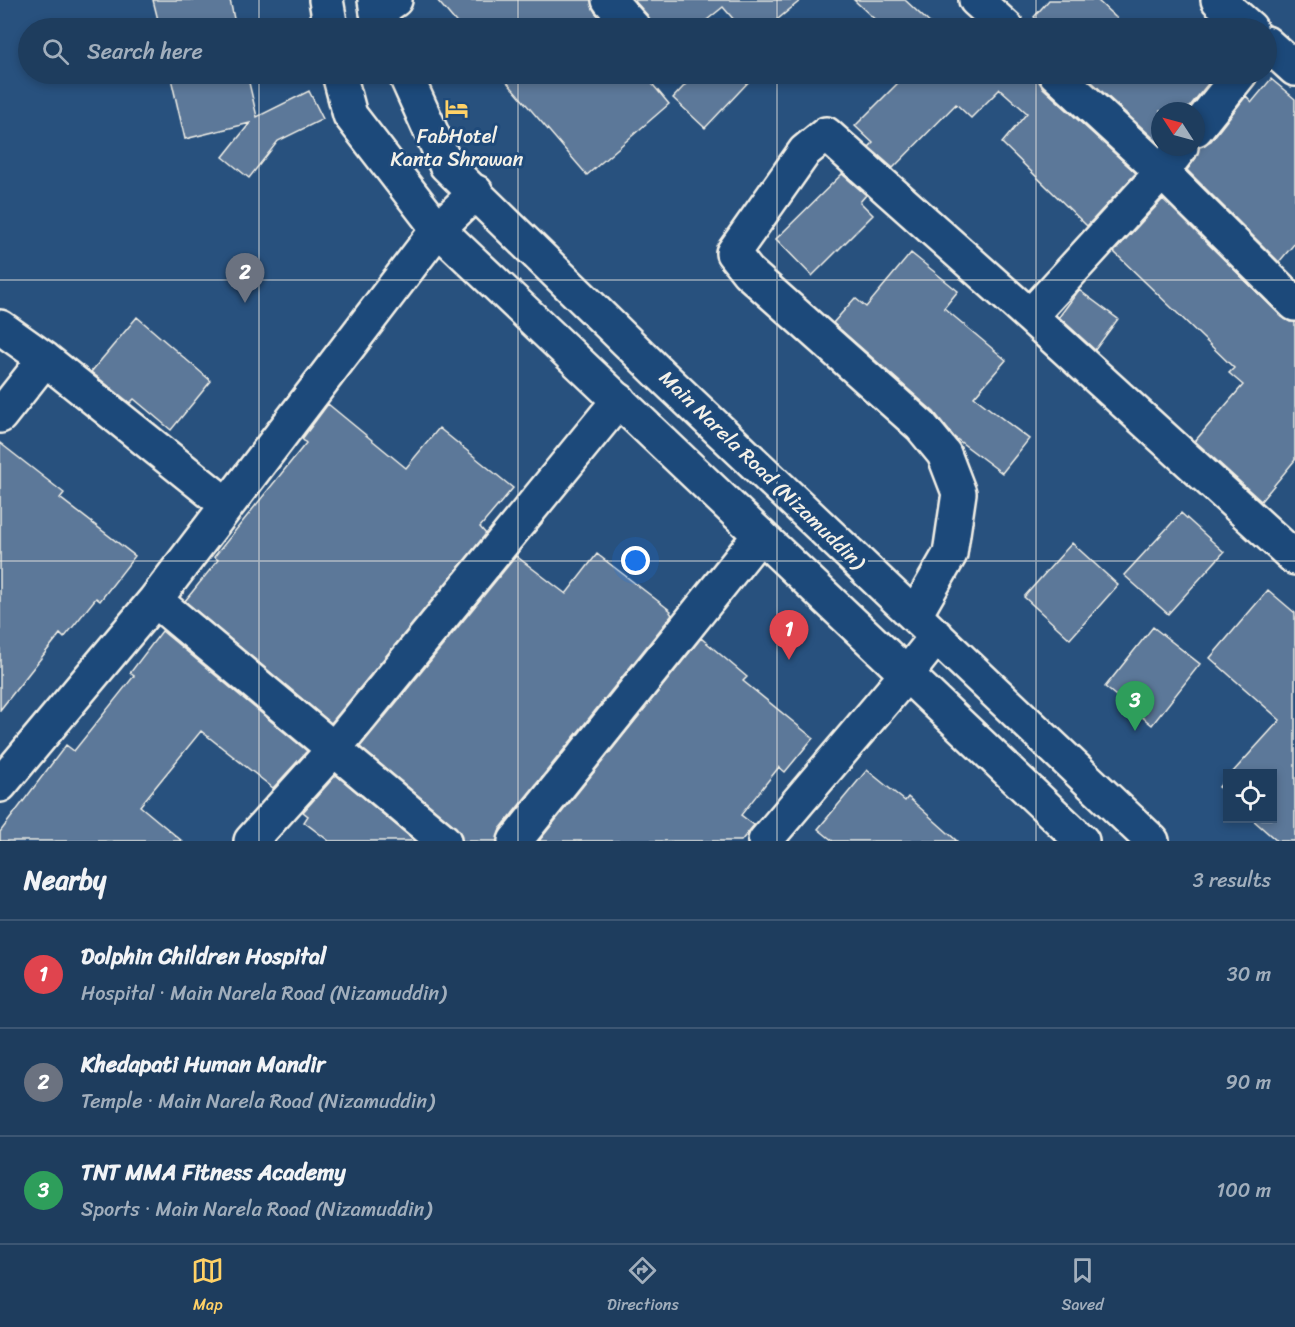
<!DOCTYPE html>
<meta charset="utf-8">
<style>
body{margin:0;font-family:Sriracha,sans-serif;background:#264464;color:#f1f3f6}
.controls{position:absolute;right:18px;bottom:18px;display:grid;overflow:hidden;border-radius:0px;box-shadow:0 3px 9px #0003}
.controls button{width:54px;height:54px;display:grid;place-items:center;padding:0;border:0;border-bottom:2px solid #3c5673;background:#1e3d5e;color:#f1f3f6;font:30px sans-serif}
.compass{position:absolute;left:1151px;top:102px;width:54px;height:54px;border-radius:50%;background:#1e3d5e;box-shadow:0 3px 9px #0003;rotate:306deg}
.you{position:absolute;left:636px;top:561px;width:21px;height:21px;margin:-15px;border:4px solid #fff;border-radius:50%;background:#1a73e8;box-shadow:0 0 0 9px #1a73e833}
.badge{display:grid;place-items:center;width:39px;height:39px;border-radius:50%;background:#ffd166;color:#fff;font-size:20px;font-weight:700}
.pin{position:absolute;translate:-50% -50px;filter:drop-shadow(0 2px 3px #0008)}
.pin::after{content:'';position:absolute;top:32px;width:21px;height:18px;background:inherit;clip-path:polygon(0 0,100% 0,50% 100%)}
.list{margin:0;padding:0;list-style:none}
h2{display:flex;justify-content:space-between;align-items:center;height:78px;margin:0;padding:0 24px;font-size:26px}
h2 small{font-size:20px;font-weight:400;color:#a1aebc}
.list li{display:grid;grid-template-columns:39px 1fr auto;gap:18px;align-items:center;box-sizing:border-box;height:108px;padding:0 24px;border-top:2px solid #3c5673}
.list b{display:block;font-size:22px;white-space:nowrap}
.list p{margin:0;font-size:20px;white-space:nowrap;color:#a1aebc}
.list em{font-size:20px;font-style:normal;color:#a1aebc}
.icon{flex:none;width:33px;height:33px;fill:none;stroke:currentColor;stroke-width:2;stroke-linecap:round;stroke-linejoin:round}
.map{position:relative;flex:none;width:1295px;height:841px;overflow:hidden}
.search{position:absolute;background:#1e3d5e;box-shadow:0 3px 9px #0003;left:18px;right:18px;top:18px;height:66px;display:flex;align-items:center;gap:15px;box-sizing:border-box;padding:0 21px;border-radius:33px;color:#a1aebc;font-size:22px}
.sheet{height:402px;background:#1e3d5e}
nav{display:flex;justify-content:space-around;align-items:center;box-sizing:border-box;height:84px;border-top:2px solid #3c5673;background:#1e3d5e;font-size:16px;color:#a1aebc}
nav a{display:grid;justify-items:center;gap:3px}
nav .on{color:#ffd166}
.map>svg:first-child{display:block}
</style>
<div class="map">
<svg width="1295" height="841" viewBox="0 0 1295 841">
<rect width="100%" height="100%" fill="#28517e"/>
<filter id="ink" filterUnits="userSpaceOnUse"><feTurbulence type="fractalNoise" baseFrequency=".0167" numOctaves="2"/><feDisplacementMap in="SourceGraphic" scale="12" xChannelSelector="R" yChannelSelector="G"/><feConvolveMatrix kernelMatrix="1 2 1 2 8 2 1 2 1" color-interpolation-filters="sRGB"/></filter>
<g filter="url(#ink)">
<!-- building -->
<path fill="#5b7899" stroke="#f4f1e8" stroke-width="1.5" d="M153,0H230L236,28H160Z
M437,0H591L595,12L609,28H461Z
M634,0H801L767,28H741L723,7L697,28H652L648,16Z
M854,0H905L935,28H884Z
M1049,0H1097L1127,28H1047L1034,17Z
M170,74H247L257,117L309,91L323,119L278,141L249,178L223,157L250,123L185,139Z
M500,74H644L669,104L587,175Z
M695,74H756L705,128L673,98Z
M907,74H1038V80L1043,88L1136,173L1087,226L1002,143L1027,113L1000,89L971,118L956,104L893,168L869,147L873,143L855,126Z
M1083,74H1216L1186,111H1160V144Z
M1271,79L1295,99V243L1279,262L1187,170L1196,158L1199,147L1211,141L1246,96L1252,102Z
M842,174L866,195L860,202L873,215L812,276L776,239Z
M1163,199L1282,317L1290,322H1295V460L1261,501L1195,441L1243,385L1229,373L1234,368L1114,252Z
M911,253L958,291L944,308L1006,360L974,397L1029,439L1002,473L954,437L934,412L833,323L855,298L866,307Z
M1079,290L1118,319L1095,350L1059,317Z
M137,317L211,381L171,430L134,399L130,403L91,372Z
M328,404L406,468L439,428L513,488L480,527L486,534L331,723L185,601L218,560L214,557L306,443L302,439Z
M0,443L64,493L60,498L135,556L100,601L96,598L64,638L60,634L0,710Z
M1181,513L1224,552L1168,614L1124,575Z
M1072,543L1118,585L1070,639L1024,597Z
M597,554L671,611L670,612L672,615L500,829L497,841H462L461,834L456,827L360,747L516,556L566,594Z
M1268,590L1295,613V841H1277L1252,819H1272V774H1231L1280,720L1210,658Z
M1153,627L1200,664L1152,725L1105,687Z
M162,631L307,751L273,788L201,731L140,806L182,841H0V832L66,745L74,751L134,676L130,673Z
M701,638L747,677L743,681L813,738L785,772L779,767L741,815L754,825L741,841H539Z
M867,770L905,801L908,797L957,841H833L818,829Z
M336,775L415,841H329L304,822L308,816L303,812Z
M1227,777V795L1219,787Z"/>
<g fill="none" stroke-linecap="round" stroke-linejoin="round">
<defs>
<path id="minor" d="M609,0L634,28
M976,0L1007,28
M1218,0L1250,28
M377,12L395,0
M1266,43L1295,69
M1056,74L1162,172L1295,304
M1196,129L1240,74
M1030,316L1162,172L1181,147
M0,327L45,359L227,505
M0,416L45,359
M155,600L444,841
M915,615L950,554L959,493L944,454L921,426L748,272L733,253L805,151L826,134L1030,316L1295,558
M0,785L155,600L438,229L476,192
M251,841L333,750L619,400
M515,841L760,535"/>
<path id="tertiary" d="M326,0L331,28
M375,0L377,12L385,28
M339,74L350,115L438,229L1082,841
M405,74L446,165L658,372L1152,841
M765,841L906,675L937,636"/>
</defs>
<!-- minor casing -->
<use href="#minor" stroke="#f4f1e8" stroke-width="38"/>
<!-- tertiary casing -->
<use href="#tertiary" stroke="#f4f1e8" stroke-width="38"/>
<!-- minor -->
<use href="#minor" stroke="#1f4a7a" stroke-width="33"/>
<!-- tertiary -->
<use href="#tertiary" stroke="#1f4a7a" stroke-width="33"/>
</g>
</g>
<!-- grid -->
<path fill="none" stroke="#f4f1e8" stroke-width="1.5" stroke-opacity="0.55" d="M259,0V28M518,0V28M777,0V28M1036,0V28M259,74V841M518,74V841M777,74V841M1036,74V841M0,280H1295M0,561H1295"/>
<!-- icons -->
<defs>
<symbol id="hotel-bare" viewBox="-9 -9 18 18"><path d="M-6-4.5h1.5V1H6V5H4.5V3h-9V5H-6ZM-4 0a1.8 1.8 0 1 1 3.6 0ZM.5 0V-2.5h3Q6-2.5 6 0Z" fill="#ffd166" stroke="#1f4a7a" stroke-width="2.5" paint-order="stroke"/></symbol>
</defs>
<g fill-rule="evenodd">
<use href="#hotel-bare" x="440" y="92" width="33" height="33"/>
</g>
<g text-anchor="middle" dominant-baseline="central" stroke-width="6" stroke-linejoin="round" paint-order="stroke">
<!-- poi labels -->
<g font-size="20" fill="#f4f1e8" stroke="#1f4a7a">
<text x="457" y="136">FabHotel<tspan x="457" dy="23">Kanta Shrawan</tspan></text>
</g>
<!-- street labels -->
<g font-size="20" fill="#f4f1e8" stroke="#1f4a7a">
<text transform="translate(762 470) rotate(44)">Main Narela Road (Nizamuddin)</text>
</g>
</g>
</svg>
<div class="controls">
<button><svg class="icon" aria-label="locate" viewBox="0 0 24 24"><circle cx="12" cy="12" r="6"/><path d="M12 2v4M12 18v4M2 12h4M18 12h4"/></svg></button>
</div>
<svg class="compass" viewBox="-18 -18 36 36"><path d="M0-13l5 13h-10z" fill="#e53935"/><path d="M0 13l5-13h-10z" fill="#a1aebc"/></svg>
<div class="you"></div>
<div class="pin badge" style="left:789px;top:660px;background:#e0444e">1</div>
<div class="pin badge" style="left:245px;top:303px;background:#6b7280">2</div>
<div class="pin badge" style="left:1135px;top:731px;background:#2e9e5b">3</div>
<div class="search"><svg class="icon" aria-label="search" viewBox="0 0 24 24"><circle cx="10" cy="10" r="6"/><path d="M15 15l6 6"/></svg>Search here</div>
</div>
<section class="sheet">
<h2>Nearby<small>3 results</small></h2>
<ul class="list">
<li><span class="badge" style="background:#e0444e">1</span><div><b>Dolphin Children Hospital</b><p>Hospital · Main Narela Road (Nizamuddin)</p></div><em>30 m</em></li>
<li><span class="badge" style="background:#6b7280">2</span><div><b>Khedapati Human Mandir</b><p>Temple · Main Narela Road (Nizamuddin)</p></div><em>90 m</em></li>
<li><span class="badge" style="background:#2e9e5b">3</span><div><b>TNT MMA Fitness Academy</b><p>Sports · Main Narela Road (Nizamuddin)</p></div><em>100 m</em></li>
</ul>
</section>
<nav>
<a class="on"><svg class="icon" aria-label="map" viewBox="0 0 24 24"><path d="M3 6l6-2 6 2 6-2v14l-6 2-6-2-6 2zM9 4v14M15 6v14"/></svg>Map</a>
<a><svg class="icon" aria-label="directions" viewBox="0 0 24 24"><path d="M12 3l9 9-9 9-9-9zM9 14v-3h6M13 9l2 2-2 2"/></svg>Directions</a>
<a><svg class="icon" aria-label="saved" viewBox="0 0 24 24"><path d="M7 4h10v16l-5-4-5 4z"/></svg>Saved</a>
</nav>
